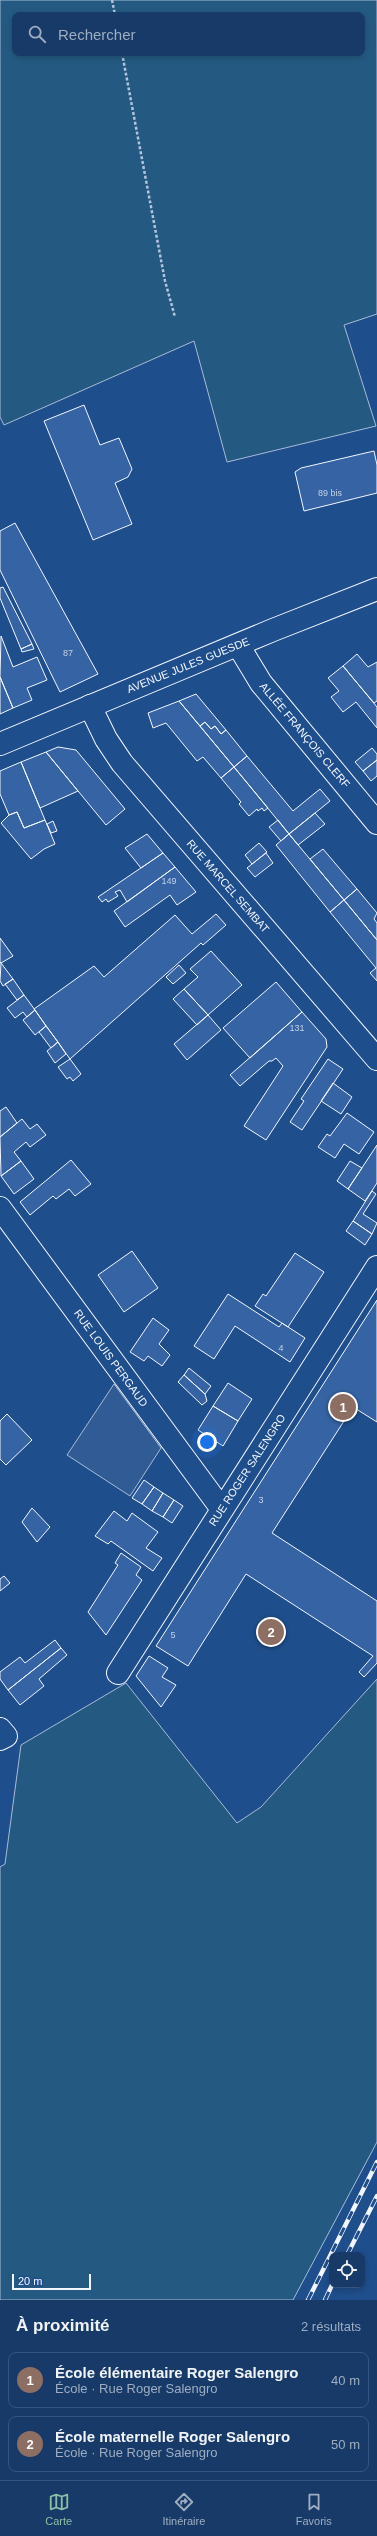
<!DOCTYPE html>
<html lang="fr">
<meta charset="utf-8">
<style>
body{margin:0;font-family:Arial,sans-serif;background:#20416f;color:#f1f3f6}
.controls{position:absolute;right:12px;bottom:12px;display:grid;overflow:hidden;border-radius:8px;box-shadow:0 2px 6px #0003}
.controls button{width:36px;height:36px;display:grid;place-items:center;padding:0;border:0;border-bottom:1px solid #36547d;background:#173a69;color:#f1f3f6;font:20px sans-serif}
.scale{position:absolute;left:12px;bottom:10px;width:79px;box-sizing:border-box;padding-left:4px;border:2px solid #f2f6ff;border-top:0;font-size:11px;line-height:14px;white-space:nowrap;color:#f2f6ff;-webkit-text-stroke:3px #1f4e8c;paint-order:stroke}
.you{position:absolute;left:207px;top:1442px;width:14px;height:14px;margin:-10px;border:3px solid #fff;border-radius:50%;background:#1a73e8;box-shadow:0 0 0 6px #1a73e833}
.badge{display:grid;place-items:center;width:26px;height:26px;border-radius:50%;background:#8abfa5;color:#fff;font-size:13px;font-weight:700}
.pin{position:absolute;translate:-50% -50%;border:2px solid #fff;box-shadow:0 1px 4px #0006}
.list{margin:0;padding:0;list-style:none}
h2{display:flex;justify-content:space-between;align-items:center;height:52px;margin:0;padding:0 16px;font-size:17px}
h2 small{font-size:13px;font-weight:400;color:#9eadc0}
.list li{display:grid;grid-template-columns:26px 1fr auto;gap:12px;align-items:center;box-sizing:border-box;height:56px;margin:0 8px 8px;padding:0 8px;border:1px solid #36547d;border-radius:8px}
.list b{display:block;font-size:15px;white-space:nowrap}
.list p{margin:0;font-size:13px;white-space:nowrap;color:#9eadc0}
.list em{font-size:13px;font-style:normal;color:#9eadc0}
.icon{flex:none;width:22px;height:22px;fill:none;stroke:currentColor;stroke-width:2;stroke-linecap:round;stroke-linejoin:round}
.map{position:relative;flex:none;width:377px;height:2300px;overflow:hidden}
.search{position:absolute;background:#173a69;box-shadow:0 2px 6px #0003;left:12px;right:12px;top:12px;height:44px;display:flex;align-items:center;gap:10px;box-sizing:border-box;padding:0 14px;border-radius:8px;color:#9eadc0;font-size:15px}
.sheet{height:180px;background:#173a69}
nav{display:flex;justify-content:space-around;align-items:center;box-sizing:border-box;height:56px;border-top:1px solid #36547d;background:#173a69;font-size:11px;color:#9eadc0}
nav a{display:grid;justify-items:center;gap:2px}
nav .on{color:#8abfa5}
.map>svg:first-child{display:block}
</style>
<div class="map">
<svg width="377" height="2300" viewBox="0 0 377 2300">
<rect width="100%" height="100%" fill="#1f4e8c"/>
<!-- green -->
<path fill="#245a82" stroke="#a8bbd7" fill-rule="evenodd" d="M0,0H377V314L344,325L376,426L227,462L194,341L4,425L0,417ZM15,15H362V53H15Z
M377,1679V2142L293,2300H0V1867L5,1864L21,1745L126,1683L237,1823L261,1807Z"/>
<!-- parking -->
<path fill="#305b95" stroke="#a8bbd7" d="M114,1384L161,1448L130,1496L67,1455Z"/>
<!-- building -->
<path fill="#3563a3" stroke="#f2f6ff" d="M84,405L100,445L119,438L132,469L128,477L115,483L132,524L93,540L44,421Z
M374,451L377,465V493L304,511L295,472L301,468Z
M15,523L98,674L60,692L0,570V531Z
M3,587L32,644L21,649L0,598V588Z
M1,636L13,667L37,657L47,680L27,688L32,700L13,708L0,677Z
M32,644L34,649L22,652L21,649Z
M357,654L368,667L377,662V701L374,703L343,666Z
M343,666L377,707V728L356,702L343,712L331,697L339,691L328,678Z
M0,677L13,708L0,714Z
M196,694L226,730L221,734L215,726L211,729L205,722L200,726L179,701Z
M179,701L234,767L221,778L203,757L197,761L166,723L153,728L148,713Z
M205,722L211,729L215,726L221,734L226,730L247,756L234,767L200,726Z
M58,747L76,750L125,809L106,825L46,752Z
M372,748L377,754V760L363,771L355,762Z
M46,752L78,791L40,808L21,762Z
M247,756L293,811L320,789L330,801L289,834L234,767Z
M377,760V776L371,781L363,771Z
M21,762L45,820L24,828L17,812L9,815L0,794V771Z
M234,767L268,808L264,811L262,808L258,811L257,809L249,816L239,804L241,802L221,778Z
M17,812L24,828L45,820L55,844L44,849L31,859L1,823L9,815Z
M315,813L325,824L298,845L289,834Z
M278,820L289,834L281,841L269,827Z
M53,821L57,831L51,833L47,824Z
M147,834L163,853L141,868L125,848Z
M289,834L344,900L330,912L276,845Z
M259,843L267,852L252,864L245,855Z
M323,849L357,889L344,900L310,859Z
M163,853L175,867L127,902L120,890L115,892L118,896L108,902L106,899L102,902L98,897Z
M266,853L273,863L255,877L247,868Z
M175,867L196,892L177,905L170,895L125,927L114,911Z
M357,889L377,913L374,919L377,923V940L344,900Z
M344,900L377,940V981L370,973L376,968L330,912Z
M216,914L226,925L203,945L201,943L70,1059L34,1009L94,966L104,977L175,915L192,934Z
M0,938L13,956L1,963L0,962Z
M211,951L242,985L208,1015L184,989L198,977L190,969Z
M1,963L13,979L3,986L0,981Z
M179,965L186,973L173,984L166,977Z
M13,979L24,995L17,1000L5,984Z
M276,982L302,1012L250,1058L223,1028Z
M184,989L208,1015L197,1025L173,999Z
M24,995L35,1010L27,1017L23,1012L15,1018L7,1008Z
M35,1010L46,1026L35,1035L23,1020Z
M302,1012L326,1039L327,1047L266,1140L244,1126L283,1066L276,1058L272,1061H269L240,1086L230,1075Z
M208,1015L221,1030L187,1060L174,1044Z
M46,1026L58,1042L51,1048L39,1032Z
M58,1042L66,1054L55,1063L47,1051Z
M70,1059L81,1074L73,1081L70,1077L67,1079L58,1067Z
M328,1059L343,1069L302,1130L290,1122L304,1101L301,1099Z
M333,1083L352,1097L341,1114L321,1101Z
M6,1107L17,1123L0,1137V1111Z
M347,1113L374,1132L359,1154L344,1144L335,1158L318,1147L327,1134L330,1136Z
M22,1119L30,1129L37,1124L46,1135L30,1147L26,1142L14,1152L21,1161L1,1176L0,1137Z
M377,1145V1183L365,1201L348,1189Z
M71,1160L91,1184L75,1196L69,1189L56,1199L53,1196L30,1215L20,1202Z
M21,1161L34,1179L14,1194L1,1176Z
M350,1161L362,1168L348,1189L337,1181Z
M372,1191L376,1194L363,1214L377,1223L372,1234L353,1221Z
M353,1221L372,1234L365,1245L346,1231Z
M132,1251L158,1288L124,1312L98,1275Z
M295,1253L324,1272L288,1327L255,1306L263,1294L266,1296Z
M228,1294L279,1327L282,1323L305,1338L290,1362L235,1326L214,1359L194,1346Z
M377,1300V1422L353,1407L272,1533L377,1601V1663L364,1677L359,1672L373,1656L246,1574L188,1666L156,1646Z
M153,1318L169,1330L159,1344L170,1355L162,1366L148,1356L144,1361L130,1352Z
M189,1368L211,1386L205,1394L184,1375Z
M184,1375L205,1394L207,1401L202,1405L178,1382Z
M228,1383L252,1399L238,1421L213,1406Z
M213,1406L238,1421L223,1446L198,1430Z
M7,1414L32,1440L6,1465L0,1459V1421Z
M144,1480L154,1487L142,1504L132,1498Z
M154,1487L163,1493L152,1511L142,1504Z
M163,1493L174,1500L163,1517L152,1511Z
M174,1500L183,1506L172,1523L163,1517Z
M32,1508L50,1527L37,1542L22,1522Z
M114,1511L127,1521L132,1513L158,1532L146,1548L162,1558L153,1571L111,1541L108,1544L95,1536Z
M121,1553L141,1567L136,1575L142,1580L106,1635L88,1612L118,1565L115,1563Z
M4,1576L10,1583L0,1591V1579Z
M55,1640L61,1648L8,1690L0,1679V1672L20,1657L25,1663Z
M61,1648L67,1655L39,1679L44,1686L20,1705L8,1690Z
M149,1656L168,1668L162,1677L176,1685L161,1707L136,1676Z"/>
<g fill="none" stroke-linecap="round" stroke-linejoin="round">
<defs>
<path id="street" d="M238,645L261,683L377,823
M90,706L106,739L122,763L377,1059
M0,1208L221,1508
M118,1673L377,1267
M0,1729L6,1736L0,1739"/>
<path id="primary" d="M0,744L273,630L377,589"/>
</defs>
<!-- street casing -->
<use href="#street" stroke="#f2f6ff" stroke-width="24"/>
<!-- primary casing -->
<use href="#primary" stroke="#f2f6ff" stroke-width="24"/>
<!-- path -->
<path stroke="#b3c4dc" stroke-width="2.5" stroke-dasharray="3 2" stroke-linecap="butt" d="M112,0L115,15
M122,53L165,281L175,317"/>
<!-- street -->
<use href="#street" stroke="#1f4e8c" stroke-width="22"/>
<!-- primary -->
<use href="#primary" stroke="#1f4e8c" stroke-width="22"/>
<defs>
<path id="rail" d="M347,2255L377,2196
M308,2300L377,2162
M325,2300L332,2285"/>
</defs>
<!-- rail casing -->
<use href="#rail" stroke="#f2f6ff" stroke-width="4.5"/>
<!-- rail -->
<use href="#rail" stroke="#1f4e8c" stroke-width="3" stroke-dasharray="9" stroke-linecap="butt"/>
</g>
<g text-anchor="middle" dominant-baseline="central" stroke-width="3" stroke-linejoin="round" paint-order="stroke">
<!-- number labels -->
<g font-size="9" fill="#c3d1e8">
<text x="330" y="493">89 bis</text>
<text x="68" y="653">87</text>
<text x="169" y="881">149</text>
<text x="297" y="1028">131</text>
<text x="281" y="1348">4</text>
<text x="261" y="1500">3</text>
<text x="173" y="1635">5</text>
</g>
<!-- street labels -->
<g font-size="11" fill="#f2f6ff" stroke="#1f4e8c">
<text transform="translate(188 665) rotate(-22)">AVENUE JULES GUESDE</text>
<text transform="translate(305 735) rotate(50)">ALLÉE FRANÇOIS CLERF</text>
<text transform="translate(228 886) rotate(49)">RUE MARCEL SEMBAT</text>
<text transform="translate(111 1358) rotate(54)">RUE LOUIS PERGAUD</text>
<text transform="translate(247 1470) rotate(-57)">RUE ROGER SALENGRO</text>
</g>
</g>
</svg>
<div class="controls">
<button><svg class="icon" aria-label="locate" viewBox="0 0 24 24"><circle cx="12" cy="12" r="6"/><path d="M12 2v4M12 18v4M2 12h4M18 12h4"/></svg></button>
</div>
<div class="scale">20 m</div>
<div class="you"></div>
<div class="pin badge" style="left:343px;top:1407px;background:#8d6e63">1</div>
<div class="pin badge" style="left:271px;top:1632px;background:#8d6e63">2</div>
<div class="search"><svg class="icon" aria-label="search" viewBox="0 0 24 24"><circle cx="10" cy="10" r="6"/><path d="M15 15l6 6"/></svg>Rechercher</div>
</div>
<section class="sheet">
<h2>À proximité<small>2 résultats</small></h2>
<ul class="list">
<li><span class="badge" style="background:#8d6e63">1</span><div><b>École élémentaire Roger Salengro</b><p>École · Rue Roger Salengro</p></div><em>40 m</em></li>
<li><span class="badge" style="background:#8d6e63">2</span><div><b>École maternelle Roger Salengro</b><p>École · Rue Roger Salengro</p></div><em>50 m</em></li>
</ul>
</section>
<nav>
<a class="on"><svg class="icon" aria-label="map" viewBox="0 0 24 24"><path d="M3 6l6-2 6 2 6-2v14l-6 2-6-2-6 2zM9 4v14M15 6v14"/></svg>Carte</a>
<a><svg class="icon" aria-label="directions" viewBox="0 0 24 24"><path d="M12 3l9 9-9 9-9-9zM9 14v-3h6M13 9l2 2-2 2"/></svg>Itinéraire</a>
<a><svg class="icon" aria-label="saved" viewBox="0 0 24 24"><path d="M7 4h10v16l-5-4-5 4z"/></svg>Favoris</a>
</nav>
